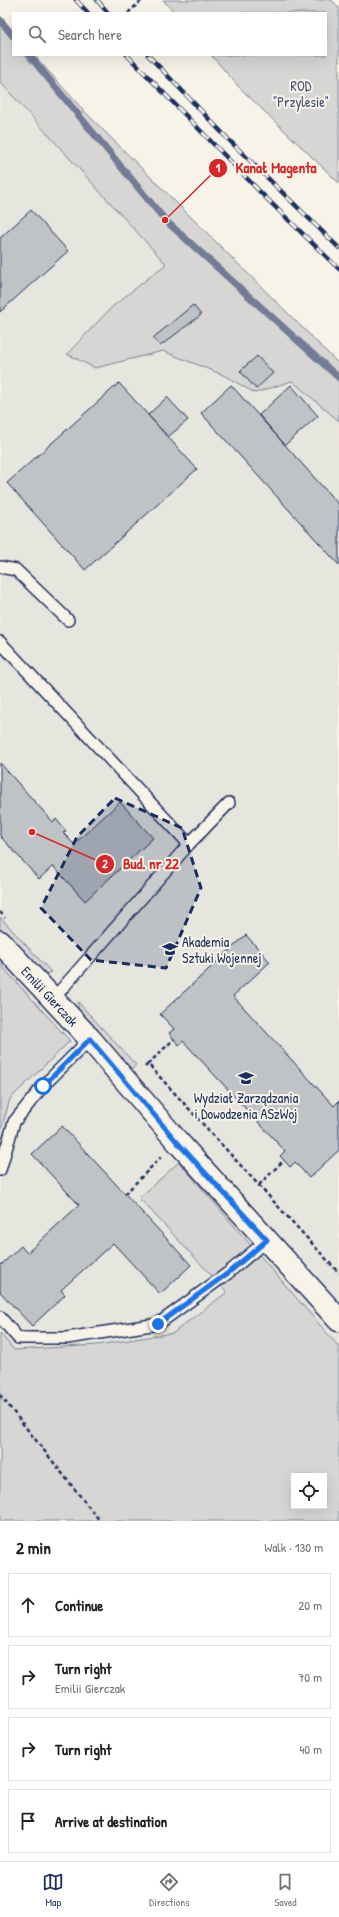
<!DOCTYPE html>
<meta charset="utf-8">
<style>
body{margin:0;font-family:"Patrick Hand",sans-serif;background:#f6f6f6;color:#202124}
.controls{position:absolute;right:12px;bottom:12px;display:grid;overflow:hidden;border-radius:0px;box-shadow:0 4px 16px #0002}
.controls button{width:36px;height:36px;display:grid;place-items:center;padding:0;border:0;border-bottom:1px solid #e0e0e0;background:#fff;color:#202124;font:20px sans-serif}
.stop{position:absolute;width:12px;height:12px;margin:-9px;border:3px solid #1a73e8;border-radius:50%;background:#fff}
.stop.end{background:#1a73e8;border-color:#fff;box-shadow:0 1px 4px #0008}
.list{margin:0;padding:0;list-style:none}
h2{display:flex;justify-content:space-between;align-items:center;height:52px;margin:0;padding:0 16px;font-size:17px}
h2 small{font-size:13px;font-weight:400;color:#757577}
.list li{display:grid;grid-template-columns:26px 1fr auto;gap:12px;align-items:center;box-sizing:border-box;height:64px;margin:0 8px 8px;padding:0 8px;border:1px solid #e0e0e0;border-radius:0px}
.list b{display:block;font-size:15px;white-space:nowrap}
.list p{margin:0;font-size:13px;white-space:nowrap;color:#757577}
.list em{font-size:13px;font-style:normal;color:#757577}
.icon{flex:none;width:22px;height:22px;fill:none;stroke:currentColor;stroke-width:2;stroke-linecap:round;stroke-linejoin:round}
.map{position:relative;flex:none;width:339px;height:1521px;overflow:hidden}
.search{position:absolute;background:#fff;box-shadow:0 4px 16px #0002;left:12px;right:12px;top:12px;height:44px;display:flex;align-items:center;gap:10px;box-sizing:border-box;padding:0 14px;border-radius:0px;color:#757577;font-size:15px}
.sheet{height:340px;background:#fff}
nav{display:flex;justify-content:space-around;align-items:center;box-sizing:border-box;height:56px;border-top:1px solid #e0e0e0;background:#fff;font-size:11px;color:#757577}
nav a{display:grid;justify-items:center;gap:2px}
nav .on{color:#1b2f5e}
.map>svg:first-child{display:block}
</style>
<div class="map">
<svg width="339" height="1521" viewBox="0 0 339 1521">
<rect width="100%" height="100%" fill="#f7f3e8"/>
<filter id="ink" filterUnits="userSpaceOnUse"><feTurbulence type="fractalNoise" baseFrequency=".025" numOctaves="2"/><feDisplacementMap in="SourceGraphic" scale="8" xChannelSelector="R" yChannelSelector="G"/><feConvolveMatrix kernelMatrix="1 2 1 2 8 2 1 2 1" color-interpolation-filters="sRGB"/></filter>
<g filter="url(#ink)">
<!-- built -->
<path fill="#e6e5de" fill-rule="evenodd" d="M0,82L167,264L292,381L339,421V1521H0ZM294,1476H324V1506H294Z"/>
<!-- green -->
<path fill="#d7d6d4" stroke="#798299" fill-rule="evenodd" d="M163,0H332L339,8V183L239,87L211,55H326V13H175Z
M0,16L13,31V55H34L84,111L339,364V421L292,381L255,393L223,375L163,351L95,368L67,354L112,307L166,264L0,82Z
M0,917L51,972L45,974L39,972L0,929Z
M0,964L70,1041L10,1099L0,1133Z
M78,1002L136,1065L129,1072L78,1014Z
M179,1162L339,1347V1521H0V1333L14,1350L97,1345L173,1333L227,1292L139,1198ZM294,1476H324V1506H294Z"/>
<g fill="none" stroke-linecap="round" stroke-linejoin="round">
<!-- stream -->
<path stroke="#727c95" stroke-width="7" d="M0,20L13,36
M29,55L165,220L339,378"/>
</g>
<!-- building -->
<path fill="#c0c3c5" stroke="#1b2f5e" d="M31,210L68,251L0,312V238Z
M193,305L201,315L160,346L153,338Z
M257,356L273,373L256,389L240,371Z
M119,383L197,469L85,570L7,483Z
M231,385L339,505V565L201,413Z
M291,385L318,416L285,445L259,415Z
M167,397L188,420L168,437L148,415Z
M0,763L53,822L56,819L66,831L63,833L74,844L120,802L153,838L85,901L53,866L39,879L0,836Z
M246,935L270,962L233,996L334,1106L339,1101V1150L309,1178L295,1162L290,1167L280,1156L285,1151L183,1041L179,1045L169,1033L174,1029L160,1014Z
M62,1126L191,1265L160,1294L113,1243L61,1290L65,1295L32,1326L0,1292V1266L21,1246L27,1253L79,1205L32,1154Z"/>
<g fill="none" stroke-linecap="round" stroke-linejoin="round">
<defs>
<path id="service" d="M0,567L16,570L68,620
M0,642L189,844
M53,999L189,844L229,803
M0,1170L14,1122L43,1086L90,1039
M0,1317L18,1338H67L158,1324L228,1273L267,1240"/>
<path id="minor" d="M0,942L90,1039L177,1141L339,1320"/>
</defs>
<!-- service casing -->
<use href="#service" stroke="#1b2f5e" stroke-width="14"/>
<!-- minor casing -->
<use href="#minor" stroke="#1b2f5e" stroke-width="25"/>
<!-- path -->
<path stroke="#1b2f5e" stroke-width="2.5" stroke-dasharray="4 3" stroke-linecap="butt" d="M128,13L142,0
M0,912L5,918
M148,1064L174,1039
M145,1067L148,1064L339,1273
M259,1185L284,1160
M125,1194L161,1157
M0,1395L100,1521"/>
<!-- service -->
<use href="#service" stroke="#f7f3e8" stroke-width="11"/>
<!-- minor -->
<use href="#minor" stroke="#f7f3e8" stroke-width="22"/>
<defs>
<path id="rail" d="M76,0L88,13
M97,0L108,13
M127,55L266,198L339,269
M148,55L229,140L339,248"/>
</defs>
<!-- rail casing -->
<use href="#rail" stroke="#1b2f5e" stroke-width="4.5"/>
<!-- rail -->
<use href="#rail" stroke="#f7f3e8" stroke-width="3" stroke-dasharray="9" stroke-linecap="butt"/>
</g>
</g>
<g fill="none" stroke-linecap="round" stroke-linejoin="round" filter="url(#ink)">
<!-- route -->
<path stroke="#1a73e8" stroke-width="5" d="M43,1086L90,1039L177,1142L267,1240L228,1273L158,1324"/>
</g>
<!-- marked area -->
<path fill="#1b2f5e" fill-opacity="0.2" stroke="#1b2f5e" stroke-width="3" stroke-dasharray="8 5" stroke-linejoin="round" d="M115,798L182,828L201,888L166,968L91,960L41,908L77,837Z"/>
<!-- icons -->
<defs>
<symbol id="university-bare" viewBox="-9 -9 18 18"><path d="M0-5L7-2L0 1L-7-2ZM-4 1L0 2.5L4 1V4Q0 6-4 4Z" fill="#1b2f5e" stroke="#f7f3e8" stroke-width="2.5" paint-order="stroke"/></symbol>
</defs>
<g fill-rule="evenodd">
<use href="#university-bare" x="159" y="938" width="22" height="22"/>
<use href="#university-bare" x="235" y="1067" width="22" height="22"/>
</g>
<g text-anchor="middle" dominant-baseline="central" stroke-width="4" stroke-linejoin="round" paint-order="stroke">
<!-- park labels -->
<g font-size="14" fill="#415076" stroke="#f7f3e8">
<text x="301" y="85">ROD<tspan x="301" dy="16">"Przylesie"</tspan></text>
</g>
<!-- poi labels -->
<g font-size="14" fill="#1b2f5e" stroke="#f7f3e8" text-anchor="start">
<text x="182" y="941">Akademia<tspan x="182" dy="16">Sztuki Wojennej</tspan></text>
<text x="246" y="1097" text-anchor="middle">Wydział Zarządzania<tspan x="246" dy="16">i Dowodzenia ASzWoj</tspan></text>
</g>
<!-- street labels -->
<g font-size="14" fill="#1b2f5e" stroke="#f7f3e8">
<text transform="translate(50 996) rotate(47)">Emilii Gierczak</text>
</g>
</g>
<!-- callouts -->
<path fill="none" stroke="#d62828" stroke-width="1.5" d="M165 220L218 168M32 832L105 864"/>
<g fill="#d62828" stroke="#f7f3e8" stroke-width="1.5">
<circle cx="165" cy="220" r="4"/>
<circle cx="32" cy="832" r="4"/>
<circle cx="218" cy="168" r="10"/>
<circle cx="105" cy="864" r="10"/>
</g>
<g font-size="12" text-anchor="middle" font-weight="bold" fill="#fff">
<text x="218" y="172">1</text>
<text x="105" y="868">2</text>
</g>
<g font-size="15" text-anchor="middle" font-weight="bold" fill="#d62828" stroke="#f7f3e8" stroke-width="4" stroke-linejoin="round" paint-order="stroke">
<text x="276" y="173">Kanał Magenta</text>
<text x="151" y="869">Bud. nr 22</text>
</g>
</svg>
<div class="controls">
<button><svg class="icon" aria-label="locate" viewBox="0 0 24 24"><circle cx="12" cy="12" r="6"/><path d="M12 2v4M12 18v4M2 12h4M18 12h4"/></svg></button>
</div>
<div class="stop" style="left:43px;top:1086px"></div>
<div class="stop end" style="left:158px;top:1324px"></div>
<div class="search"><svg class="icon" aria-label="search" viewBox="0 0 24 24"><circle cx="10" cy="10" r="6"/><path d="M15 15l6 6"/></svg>Search here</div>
</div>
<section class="sheet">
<h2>2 min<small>Walk · 130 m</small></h2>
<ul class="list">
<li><svg class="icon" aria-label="ahead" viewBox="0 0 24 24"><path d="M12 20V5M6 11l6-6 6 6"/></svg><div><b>Continue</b></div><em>20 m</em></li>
<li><svg class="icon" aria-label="right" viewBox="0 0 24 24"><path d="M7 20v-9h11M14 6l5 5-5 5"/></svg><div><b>Turn right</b><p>Emilii Gierczak</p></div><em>70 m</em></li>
<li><svg class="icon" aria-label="right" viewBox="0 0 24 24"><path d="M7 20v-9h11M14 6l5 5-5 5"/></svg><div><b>Turn right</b></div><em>40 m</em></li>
<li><svg class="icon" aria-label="arrive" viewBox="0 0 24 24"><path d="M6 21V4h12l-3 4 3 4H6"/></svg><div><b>Arrive at destination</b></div></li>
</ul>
</section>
<nav>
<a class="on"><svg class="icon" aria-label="map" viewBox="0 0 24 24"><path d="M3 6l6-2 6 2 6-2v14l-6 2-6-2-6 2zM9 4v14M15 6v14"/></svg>Map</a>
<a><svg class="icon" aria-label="directions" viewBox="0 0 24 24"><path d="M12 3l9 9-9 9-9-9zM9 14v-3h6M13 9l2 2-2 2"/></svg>Directions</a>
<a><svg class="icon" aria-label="saved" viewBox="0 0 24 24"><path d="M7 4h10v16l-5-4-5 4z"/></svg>Saved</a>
</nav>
